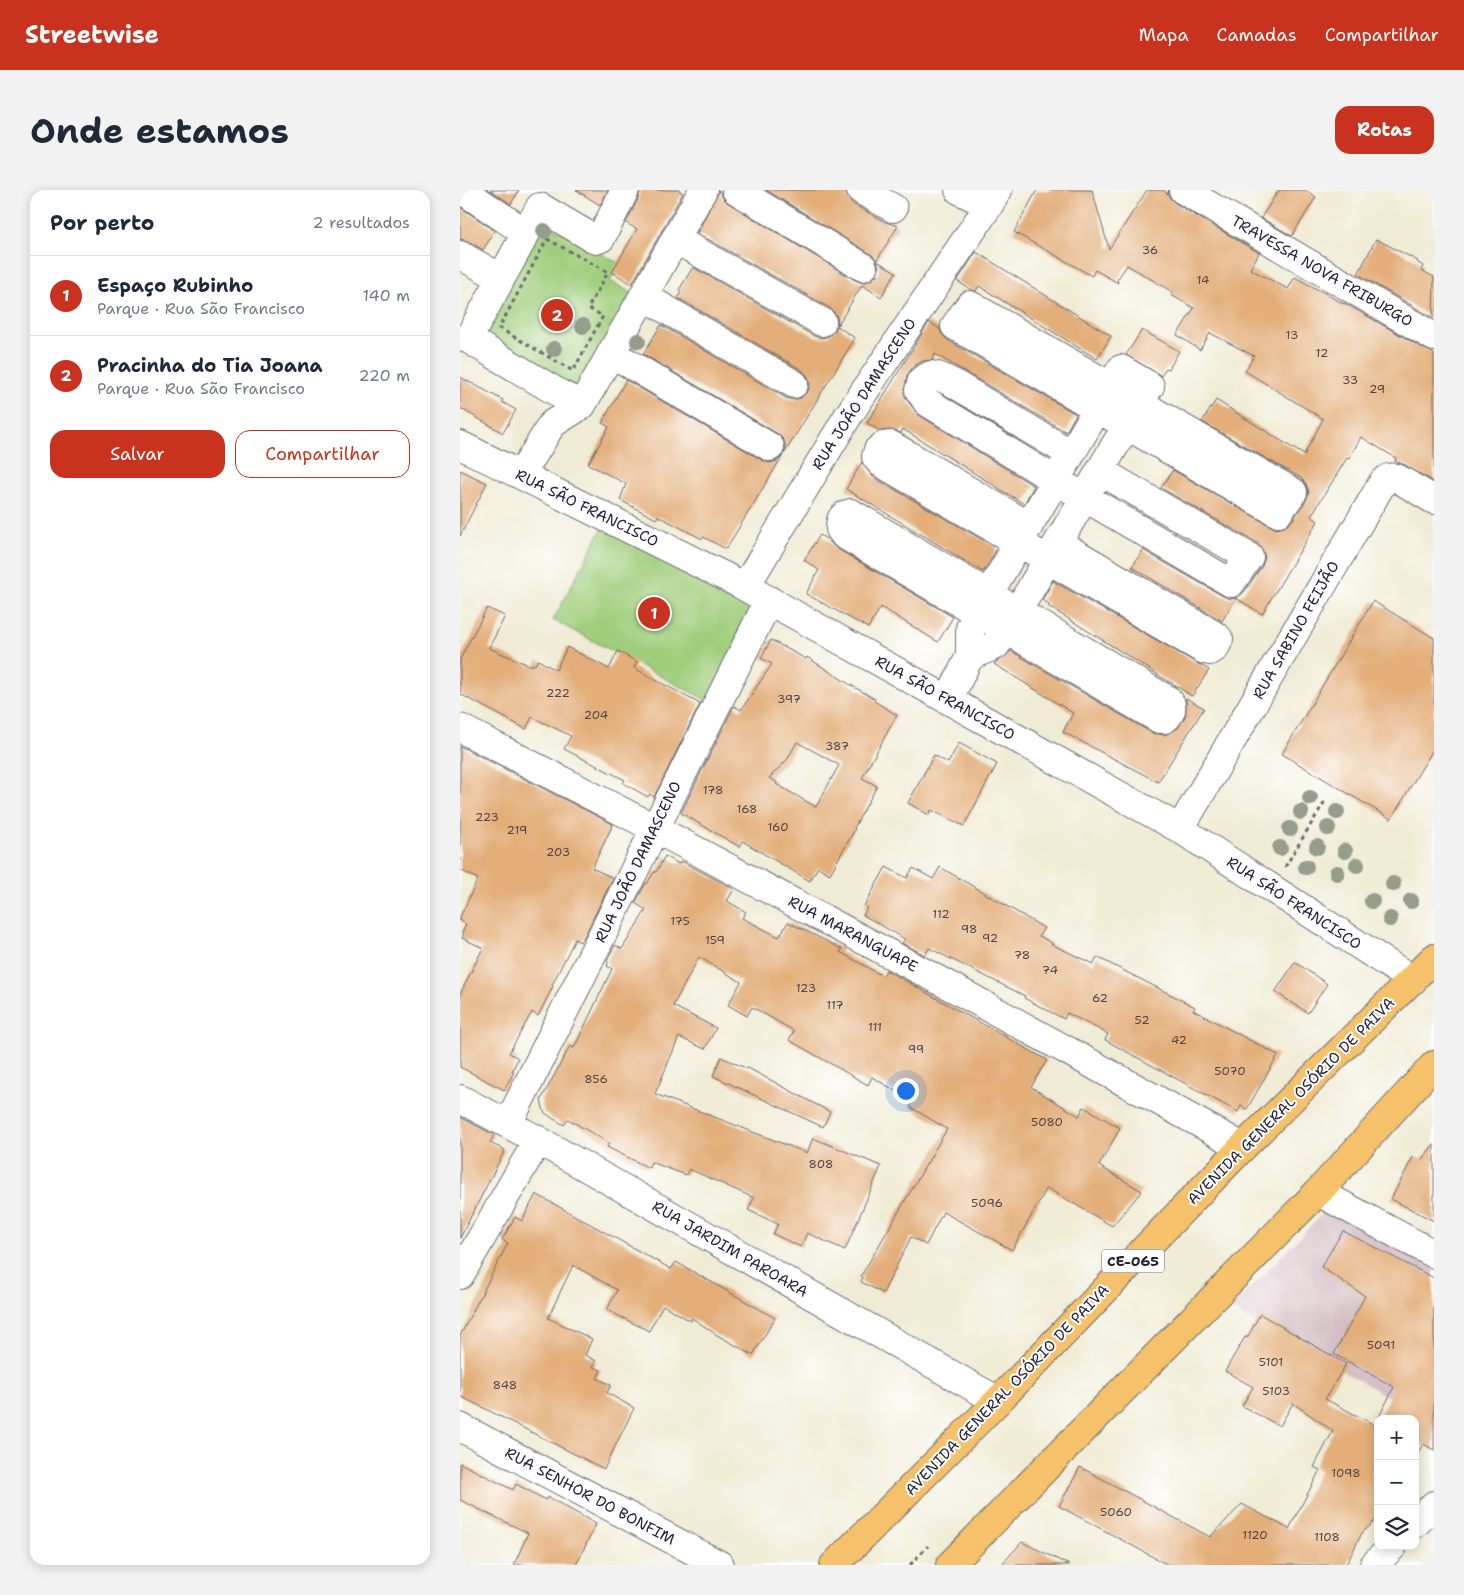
<!DOCTYPE html>
<html lang="pt">
<meta charset="utf-8">
<style>
body{margin:0;font-family:"Shantell Sans",sans-serif;background:#f2f2f3;color:#1f2937}
.controls{position:absolute;right:15px;bottom:15px;display:grid;overflow:hidden;border-radius:10px;box-shadow:0 2px 12px #0003}
.controls button{width:45px;height:45px;display:grid;place-items:center;padding:0;border:0;border-bottom:1px solid #e0e1e3;background:#fff;color:#1f2937;font:25px sans-serif}
.you{position:absolute;left:445px;top:900px;width:18px;height:18px;margin:-12px;border:4px solid #fff;border-radius:50%;background:#1a73e8;box-shadow:0 0 0 8px #1a73e833}
.badge{display:grid;place-items:center;width:32px;height:32px;border-radius:50%;background:#c8321e;color:#fff;font-size:16px;font-weight:700}
.pin{position:absolute;translate:-50% -50%;border:2px solid #fff;box-shadow:0 1px 5px #0006}
.list{margin:0;padding:0;list-style:none}
h2{display:flex;justify-content:space-between;align-items:center;height:65px;margin:0;padding:0 20px;font-size:21px}
h2 small{font-size:16px;font-weight:400;color:#747a83}
.list li{display:grid;grid-template-columns:32px 1fr auto;gap:15px;align-items:center;box-sizing:border-box;height:80px;padding:0 20px;border-top:1px solid #e0e1e3}
.list b{display:block;font-size:19px;white-space:nowrap}
.list p{margin:0;font-size:16px;white-space:nowrap;color:#747a83}
.list em{font-size:16px;font-style:normal;color:#747a83}
.actions{display:flex;gap:10px;padding:15px 20px}
.actions a{flex:1;padding:11px 0;border:1px solid #c8321e;border-radius:15px;text-align:center;font-size:18px;color:#c8321e}
.actions .main{background:#c8321e;color:#fff}
.icon{flex:none;width:28px;height:28px;fill:none;stroke:currentColor;stroke-width:2;stroke-linecap:round;stroke-linejoin:round}
.map{position:relative;flex:none;width:974px;height:1375px;overflow:hidden;border-radius:15px}
header{display:flex;align-items:center;gap:30px;box-sizing:border-box;height:70px;padding:0 25px;background:#c8321e;color:#fff}
header strong{font-size:24px}
nav{display:flex;gap:28px;margin-inline-start:auto;font-size:18px}
.intro{display:flex;align-items:center;justify-content:space-between;box-sizing:border-box;height:120px;padding:0 30px}
h1{margin:0;font-size:35px}
.button{padding:12px 22px;border-radius:15px;background:#c8321e;color:#fff;font-size:18px;font-weight:700}
main{display:flex;gap:30px;padding:0 30px}
aside{flex:1;background:#fff;border-radius:15px;box-shadow:0 2px 12px #0003}
.map>svg:first-child{display:block}
</style>
<header>
<strong>Streetwise</strong>
<nav><a>Mapa</a><a>Camadas</a><a>Compartilhar</a></nav>
</header>
<div class="intro"><h1>Onde estamos</h1><a class="button">Rotas</a></div>
<main>
<aside>
<h2>Por perto<small>2 resultados</small></h2>
<ul class="list">
<li><span class="badge">1</span><div><b>Espaço Rubinho</b><p>Parque · Rua São Francisco</p></div><em>140 m</em></li>
<li><span class="badge">2</span><div><b>Pracinha do Tia Joana</b><p>Parque · Rua São Francisco</p></div><em>220 m</em></li>
</ul>
<div class="actions"><a class="main">Salvar</a><a>Compartilhar</a></div>
</aside>
<div class="map">
<svg width="974" height="1375" viewBox="0 0 974 1375">
<rect width="100%" height="100%" fill="#fff"/>
<filter id="ink" filterUnits="userSpaceOnUse"><feTurbulence type="fractalNoise" baseFrequency=".02" numOctaves="2"/><feDisplacementMap in="SourceGraphic" scale="10" xChannelSelector="R" yChannelSelector="G"/><feConvolveMatrix kernelMatrix="1 2 1 2 8 2 1 2 1" color-interpolation-filters="sRGB"/></filter>
<filter id="wash" filterUnits="userSpaceOnUse"><feTurbulence type="fractalNoise" baseFrequency=".0096" numOctaves="4" result="noise"/><feDisplacementMap in="SourceGraphic" scale="20" xChannelSelector="R" yChannelSelector="G"/><feGaussianBlur stdDeviation="1.12" result="paint"/><feColorMatrix in="noise" values="0 0 0 0 0 0 0 0 0 0 0 0 0 0 0 0 0 1.4 0 .05"/><feComposite in="paint" operator="in"/></filter>
<g filter="url(#wash)">
<rect width="100%" height="100%" fill="#efebd4"/>
<!-- industrial -->
<path fill="#d2bec3" d="M866,1020L974,1078V1232L771,1119Z"/>
<!-- green -->
<path fill="#a0ce7c" stroke="#61785c" d="M83,32L160,74L150,91L172,103L117,202L22,146Z
M144,335L295,415L248,511L93,430Z"/>
<g id="blocks">
<!-- building -->
<path fill="#e3ae79" fill-rule="evenodd" d="M30,0H59L51,14Z
M116,0H148L140,15Z
M180,0H218L223,3L172,94L152,82L177,39L166,33L179,7Z
M259,0L263,8L268,13L395,90L403,93L411,90L417,85L419,78L417,71L436,82L421,107L402,95L377,136L378,131L376,125L370,118L237,43Z
M306,0H381L386,3L388,8L393,14L425,32L438,36L417,70L411,64Z
M577,0H632L649,59L687,0H703L708,4L710,8L715,13L799,63L790,79L828,99L835,87L884,114V113L974,164V292L945,275L935,271L936,268L901,247L889,269L887,268L851,326L858,331L802,424L776,408L762,431L672,377L683,360L763,406L771,409L778,407L784,402L802,376L805,367L802,359L797,353L701,298L713,280L816,339L824,337L831,332L846,311L849,302L846,294L841,288L742,232L756,210L844,265L863,229L785,181L794,166L750,143L740,160L717,145L734,118L711,105L713,102L667,75L657,90L658,93L635,80L632,86L554,42Z
M819,0H845L856,7L832,46L801,28Z
M0,17L35,41L23,60L8,51L0,49Z
M916,49L958,71L957,72L963,76L961,80L974,87L973,128L898,84Z
M516,62L651,146L637,169L519,96L516,101L510,99L497,91Z
M233,77L354,146L362,148L369,146L375,140L377,136L395,148L324,264L326,257L324,250L318,244L183,164L201,135L326,208L333,210L341,208L348,201L350,195L348,187L342,180L218,108L221,102L219,100Z
M469,132L480,139L482,144L487,150L616,224L606,242L475,164L472,170L463,171L454,176L447,185L444,203L446,209L459,225L574,296L564,314L443,239L441,243L430,240L420,241L407,233Z
M682,140L719,161L709,179L706,178L701,186L666,165Z
M0,187L43,210L42,212L56,220L43,243L0,218Z
M166,190L302,270L310,273L317,271L323,265L266,359L243,347L242,349L198,326L196,329L160,310L166,294L128,274L149,237L142,233Z
M402,272L413,287L537,358L523,382L386,299Z
M0,280L27,293L0,346Z
M360,345L368,350L376,358L493,427L478,452L421,417L408,438L346,404L359,380L344,370Z
M593,391L749,480L732,506L588,416L589,414L582,410Z
M913,411L974,448V558L931,629L822,564Z
M27,418L45,426L29,458L71,476L72,474L75,475L78,470L96,480L107,457L149,479L158,461L177,472L174,478L240,514L194,607L190,604L188,607L163,593L165,590L104,559L111,546L72,527L66,539L0,504V469Z
M311,450L346,469L347,467L389,494L415,509L414,511L437,525L402,588L417,596L394,638L395,639L370,684L358,677L350,691L282,651L280,657L221,623L274,516L281,520L312,474L301,468ZM337,552L379,575L356,617L316,594L317,592L309,588L327,570Z
M551,461L692,543L705,545L718,538L726,525V508L744,518L698,592L603,542L613,523L534,474Z
M499,553L537,574L504,636L471,620L469,625L448,613L474,565L488,573Z
M0,556L153,634L132,678L153,688L125,745L120,752L115,749L92,795L93,796L78,826L72,822L49,863L58,868L52,881L54,882L44,900L0,877V804L23,758L2,748L4,744L2,743L6,734L0,731V727L18,689L0,680Z
M205,666L219,674L221,671L274,699L267,711L286,722L282,728L319,747L328,732L382,759L380,762L423,786L426,780L587,870L571,897L619,926L624,917L660,938L639,976L682,1001L652,1036L587,998L552,1060L483,1022L466,1055L451,1047L423,1103L401,1092L403,1087L401,1086L487,939L450,917L453,911L412,887L408,895L329,850L334,841L292,817L287,826L268,815L281,792L239,767L213,816L256,838L245,859L219,847L195,904L347,963L353,948L421,976L385,1060L347,1043L341,1057L313,1044L318,1034L288,1020L294,1008L229,979L226,985L191,972L189,978L147,957L149,953L108,929L104,935L92,928L84,922L81,910L110,856L114,858L152,779L147,776L148,773L147,771L155,755L162,759L186,720L175,713L186,693L187,694L194,682H196Z
M426,677L447,688L453,678L473,689L480,677L584,738L579,746L592,753L591,754L633,774L637,767L735,817L733,820L818,865L787,919L781,916L778,922L645,850L648,844L607,823L604,829L564,808L565,806L469,758L465,765L442,753L445,749L403,725L407,718L404,716Z
M835,772L867,794L848,823L815,802Z
M261,867L288,879V878L370,922L363,937L253,886Z
M0,927L34,945L30,953L45,960L0,1048Z
M974,954V1031L931,1009L953,967L961,970Z
M76,1004L211,1079L216,1072L315,1128L293,1165L257,1145L232,1128L231,1131L203,1115L189,1141L147,1120L157,1100L113,1075L88,1128L132,1149L125,1165L136,1171L133,1177L141,1180L137,1188L151,1195L147,1203L174,1218L144,1279L0,1206V1146L48,1053L42,1050L55,1027L62,1031Z
M883,1041L974,1088V1260L963,1254L955,1268V1229H918L934,1197L874,1164L905,1106L861,1077Z
M800,1124L886,1174L865,1209L915,1235L918,1229V1328L902,1343L886,1375H708L599,1316L620,1277L750,1347L782,1314L829,1339L860,1280L854,1277L873,1241L833,1213L820,1236L782,1216L793,1197L765,1181L785,1147L787,1148Z
M0,1273L53,1300L56,1294L86,1310L88,1307L136,1334L116,1375H54L68,1343L0,1310Z
M562,1352L609,1375H541Z"/>
</g>
</g>
<g filter="url(#ink)">
<use href="#blocks" fill-opacity="0" stroke="#6a6871" stroke-width="1"/>
<g fill="none" stroke-linecap="round" stroke-linejoin="round">
<defs>
<path id="minor" d="M2,0L66,43L80,17L136,50L141,48L165,0
M276,0L403,77
M401,0L433,18
M499,0L529,15L538,0
M723,0L974,147
M66,43L8,149L100,204L122,215
M215,49L362,132
M0,65L41,88
M183,106L334,194
M510,115L833,302L818,323L495,136Z
M151,163L310,257
M0,255L276,392L720,639L953,790
M611,264L493,193L478,186L471,185L462,190L459,200L467,212L595,290L771,393L789,367L640,281
M61,285L92,234L122,215L243,0
M391,323L708,510C714,516 711,524 705,529H699L384,345L380,339C380,330 381,325 391,323Z
M569,336L431,255L423,256L418,260L416,267L421,273L744,460L750,461L755,458L759,449L756,446L598,353
M285,397L388,226L529,15
M488,510L510,466L536,455L547,439L690,196L661,179L518,422L510,438V466
M0,538L194,638L497,800L783,957
M720,639L923,292C928,287 931,287 937,288L974,310
M0,909L78,950L538,1211
M48,934L309,410
M858,1002L974,1064
M0,1085L78,950
M0,1237L260,1375
M955,1334L974,1315
M914,1375L933,1356"/>
<path id="major" d="M374,1375L538,1211L783,957L974,768
M490,1375L858,1002L974,875"/>
</defs>
<!-- minor casing -->
<use href="#minor" stroke="#6a6871" stroke-width="30"/>
<!-- major casing -->
<use href="#major" stroke="#6a6871" stroke-width="30"/>
<!-- path -->
<path stroke="#6a6871" stroke-width="3" stroke-dasharray="4 4" stroke-linecap="butt" d="M87,49L148,82L128,118L143,126L113,181L39,138Z
M825,677L865,611
M450,1375L468,1356"/>
<!-- minor -->
<use href="#minor" stroke="#fff" stroke-width="28"/>
<!-- major -->
<use href="#major" stroke="#f5c16b" stroke-width="28"/>
</g>
<!-- trees -->
<g fill="#969d8c">
<circle cx="84" cy="41" r="8"/>
<circle cx="123" cy="136" r="8"/>
<circle cx="178" cy="151" r="8"/>
<circle cx="94" cy="159" r="8"/>
<circle cx="850" cy="608" r="8"/>
<circle cx="841" cy="622" r="8"/>
<circle cx="877" cy="622" r="8"/>
<circle cx="868" cy="638" r="8"/>
<circle cx="830" cy="639" r="8"/>
<circle cx="857" cy="657" r="8"/>
<circle cx="820" cy="658" r="8"/>
<circle cx="885" cy="661" r="8"/>
<circle cx="897" cy="675" r="8"/>
<circle cx="846" cy="677" r="8"/>
<circle cx="877" cy="683" r="8"/>
<circle cx="933" cy="694" r="8"/>
<circle cx="912" cy="711" r="8"/>
<circle cx="951" cy="711" r="8"/>
<circle cx="930" cy="729" r="8"/>
</g>
</g>
<g text-anchor="middle" dominant-baseline="central" stroke-width="4" stroke-linejoin="round" paint-order="stroke">
<!-- number labels -->
<g font-size="12" fill="#52454a">
<text x="690" y="60">36</text>
<text x="743" y="90">14</text>
<text x="832" y="145">13</text>
<text x="862" y="163">12</text>
<text x="890" y="190">33</text>
<text x="917" y="199">29</text>
<text x="98" y="503">222</text>
<text x="329" y="509">397</text>
<text x="136" y="525">204</text>
<text x="377" y="556">387</text>
<text x="253" y="600">178</text>
<text x="287" y="619">168</text>
<text x="27" y="627">223</text>
<text x="318" y="637">160</text>
<text x="57" y="640">219</text>
<text x="98" y="662">203</text>
<text x="481" y="724">112</text>
<text x="220" y="731">175</text>
<text x="509" y="739">98</text>
<text x="530" y="748">92</text>
<text x="255" y="750">159</text>
<text x="562" y="765">78</text>
<text x="590" y="780">74</text>
<text x="346" y="798">123</text>
<text x="640" y="808">62</text>
<text x="375" y="815">117</text>
<text x="682" y="830">52</text>
<text x="415" y="837">111</text>
<text x="719" y="850">42</text>
<text x="456" y="859">99</text>
<text x="770" y="881">5070</text>
<text x="136" y="889">856</text>
<text x="587" y="932">5080</text>
<text x="361" y="974">808</text>
<text x="527" y="1013">5096</text>
<text x="921" y="1155">5091</text>
<text x="811" y="1172">5101</text>
<text x="45" y="1195">848</text>
<text x="816" y="1201">5103</text>
<text x="886" y="1283">1098</text>
<text x="656" y="1322">5060</text>
<text x="795" y="1345">1120</text>
<text x="867" y="1347">1108</text>
</g>
<!-- shield labels -->
<rect fill="#fff" stroke="#646476" stroke-width="1" x="642" y="1059.5" width="62" height="23" rx="4"/>
<g font-size="14" font-weight="bold" fill="#22223b">
<text x="673" y="1071">CE-065</text>
</g>
<!-- street labels -->
<g font-size="15" fill="#22223b" stroke="#fff">
<text transform="translate(862 81) rotate(30)">TRAVESSA NOVA FRIBURGO</text>
<text transform="translate(404 204) rotate(-57)">RUA JOÃO DAMASCENO</text>
<text transform="translate(127 318) rotate(26)">RUA SÃO FRANCISCO</text>
<text transform="translate(836 440) rotate(-60)">RUA SABINO FEIJÃO</text>
<text transform="translate(485 508) rotate(29)">RUA SÃO FRANCISCO</text>
<text transform="translate(178 672) rotate(-64)">RUA JOÃO DAMASCENO</text>
<text transform="translate(834 713) rotate(33)">RUA SÃO FRANCISCO</text>
<text transform="translate(393 744) rotate(28)">RUA MARANGUAPE</text>
<text transform="translate(831 911) rotate(-45)">AVENIDA GENERAL OSÓRIO DE PAIVA</text>
<text transform="translate(270 1059) rotate(30)">RUA JARDIM PAROARA</text>
<text transform="translate(547 1200) rotate(-46)">AVENIDA GENERAL OSÓRIO DE PAIVA</text>
<text transform="translate(130 1306) rotate(28)">RUA SENHOR DO BONFIM</text>
</g>
</g>
</svg>
<div class="controls">
<button>+</button>
<button>−</button>
<button><svg class="icon" aria-label="layers" viewBox="0 0 24 24"><path d="M12 4l9 5-9 5-9-5zM3 14l9 5 9-5"/></svg></button>
</div>
<div class="you"></div>
<div class="pin badge" style="left:194px;top:423px">1</div>
<div class="pin badge" style="left:97px;top:125px">2</div>
</div>
</main>
